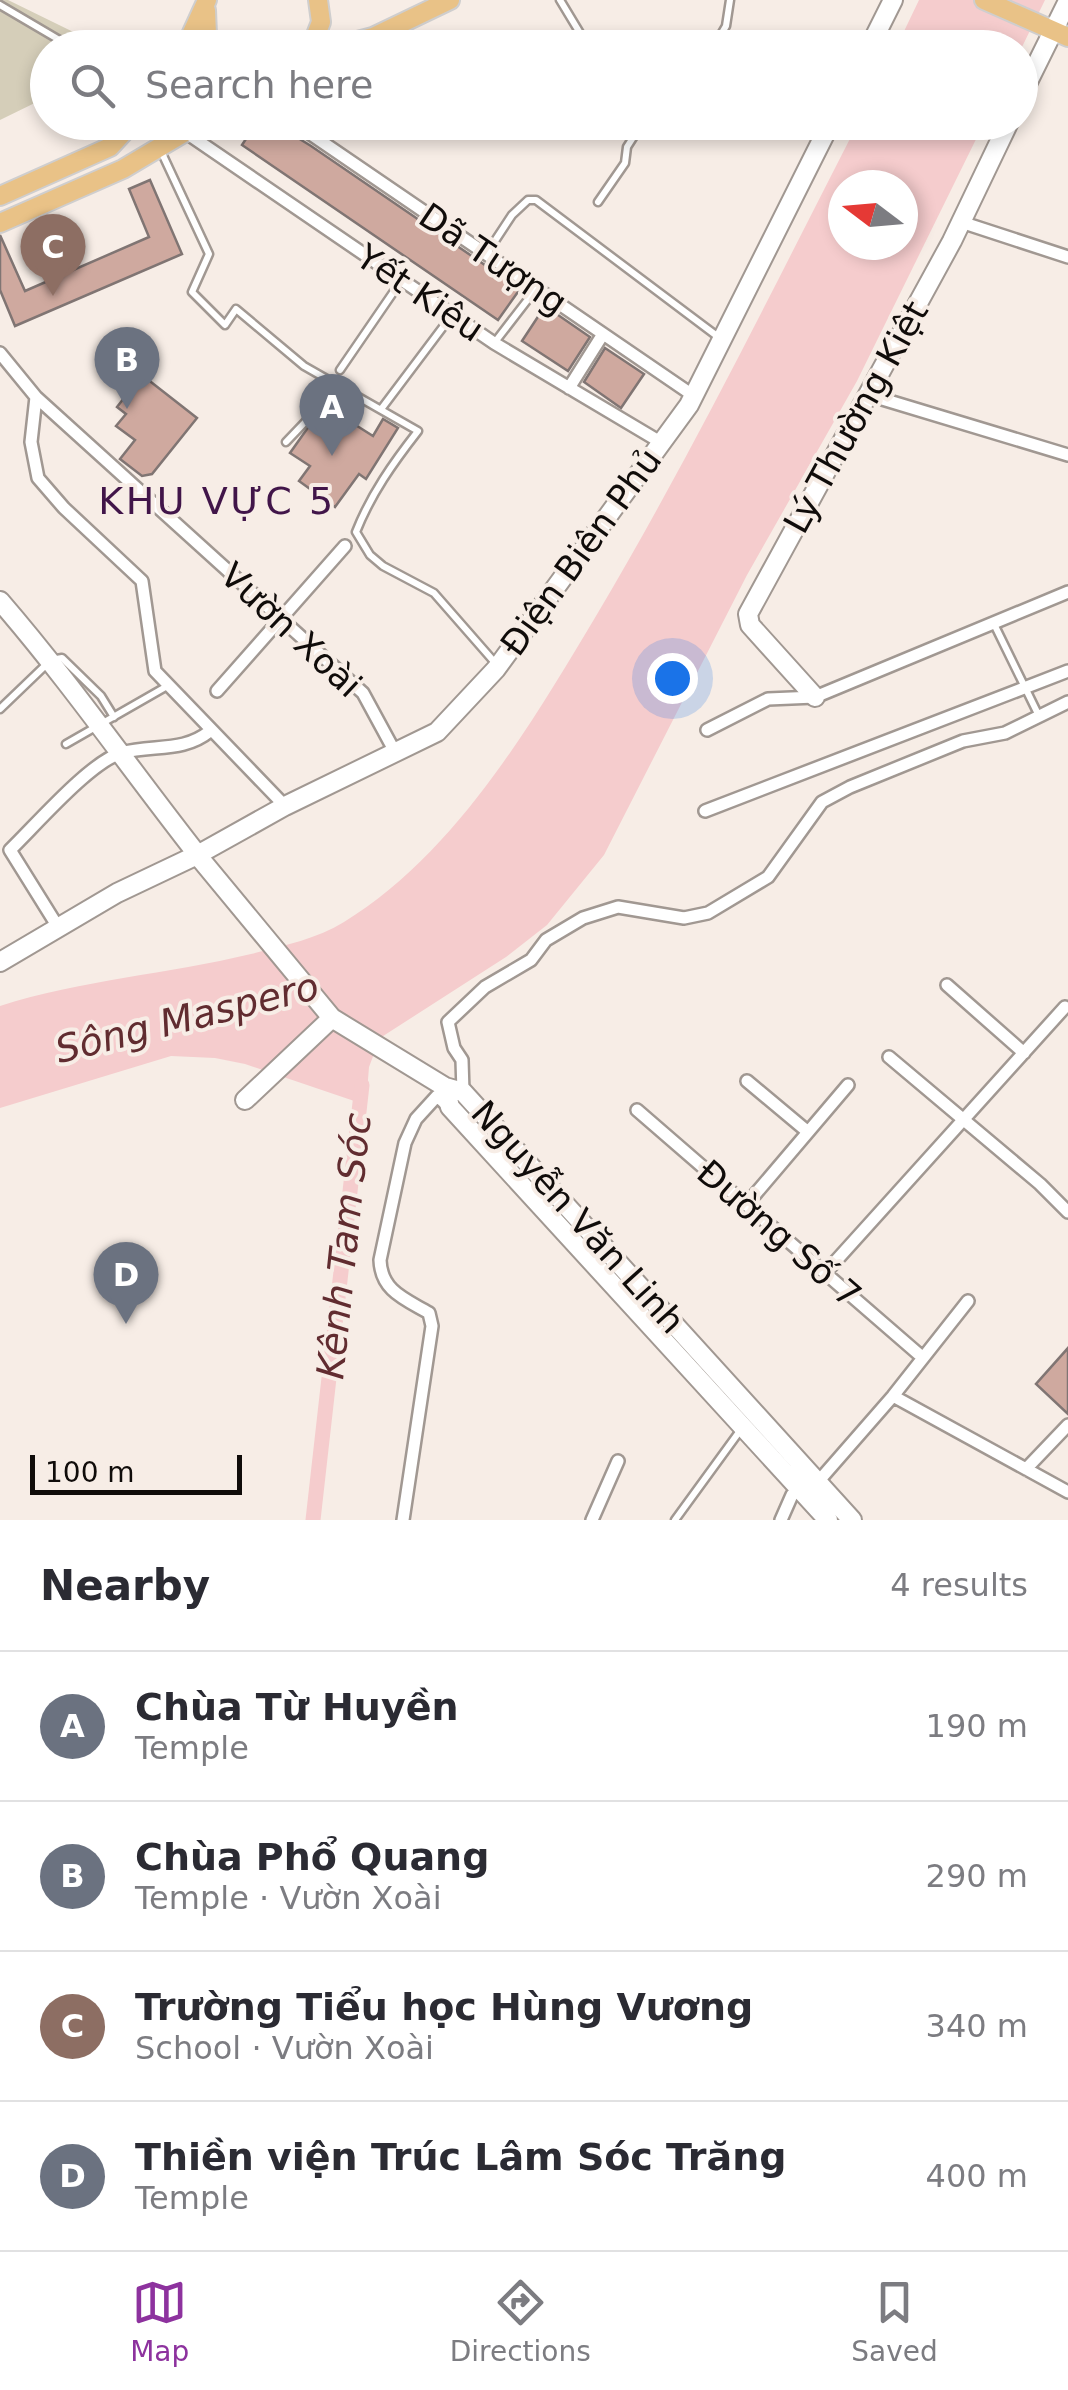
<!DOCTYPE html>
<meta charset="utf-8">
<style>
body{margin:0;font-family:"DejaVu Sans",sans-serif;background:#f7f7f7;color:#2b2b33}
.compass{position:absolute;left:828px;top:170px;width:90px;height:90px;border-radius:50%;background:#fff;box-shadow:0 5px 15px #0003;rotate:286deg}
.scale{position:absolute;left:30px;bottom:25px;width:212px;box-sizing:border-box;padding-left:10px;border:5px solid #100c0a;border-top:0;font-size:28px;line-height:35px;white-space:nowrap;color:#100c0a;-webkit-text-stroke:8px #f7ede6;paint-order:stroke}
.you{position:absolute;left:672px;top:678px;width:35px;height:35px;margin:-25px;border:8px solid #fff;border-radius:50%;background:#1a73e8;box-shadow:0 0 0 15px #1a73e833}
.badge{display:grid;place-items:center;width:65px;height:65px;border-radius:50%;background:#8d329e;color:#fff;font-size:32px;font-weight:700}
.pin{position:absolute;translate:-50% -82px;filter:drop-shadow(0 2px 5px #0008)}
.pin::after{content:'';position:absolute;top:52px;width:35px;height:30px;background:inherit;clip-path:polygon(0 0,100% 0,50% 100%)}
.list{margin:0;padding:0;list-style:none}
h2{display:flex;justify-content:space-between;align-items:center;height:130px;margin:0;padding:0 40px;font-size:42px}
h2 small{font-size:32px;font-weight:400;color:#7c7c81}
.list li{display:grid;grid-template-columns:65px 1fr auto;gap:30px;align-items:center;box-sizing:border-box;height:150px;padding:0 40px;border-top:2px solid #e1e1e2}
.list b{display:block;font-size:38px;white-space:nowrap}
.list p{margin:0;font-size:32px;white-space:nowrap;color:#7c7c81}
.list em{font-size:32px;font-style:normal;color:#7c7c81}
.icon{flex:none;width:55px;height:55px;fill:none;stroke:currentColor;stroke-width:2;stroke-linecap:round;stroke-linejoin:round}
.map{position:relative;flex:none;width:1068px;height:1520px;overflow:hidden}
.search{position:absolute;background:#fff;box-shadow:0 5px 15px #0003;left:30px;right:30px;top:30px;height:110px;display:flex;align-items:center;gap:25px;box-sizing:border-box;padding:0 35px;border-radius:55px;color:#7c7c81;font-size:38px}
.sheet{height:730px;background:#fff}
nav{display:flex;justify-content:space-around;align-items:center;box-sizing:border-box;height:140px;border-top:2px solid #e1e1e2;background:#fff;font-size:28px;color:#7c7c81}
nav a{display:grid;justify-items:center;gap:5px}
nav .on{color:#8d329e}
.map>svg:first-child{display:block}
</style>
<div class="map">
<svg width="1068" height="1520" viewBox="0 0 1068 1520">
<rect width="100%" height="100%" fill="#f7ede6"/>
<!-- green -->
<path fill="#d5ceb9" d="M0,0H8L104,47L48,48L47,97L0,120Z"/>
<!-- water -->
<path fill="#f5cccd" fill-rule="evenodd" d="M919,0H1045L1021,49L896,48Z
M858,123H984L857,381L747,575L604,855L547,925L506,957L380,1038L369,1067L366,1105L245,1064L215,1058L171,1056L0,1108V1006C81,980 168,974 251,954C282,946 317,939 344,922C454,855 531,725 596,616C691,456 773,289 858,123ZM843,185H903V245H843Z"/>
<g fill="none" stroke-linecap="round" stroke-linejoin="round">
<!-- canal -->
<path stroke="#f5cccd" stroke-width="15" d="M313,1520L362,1085"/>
</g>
<!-- building -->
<path fill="#cfa99f" stroke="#807573" stroke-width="2.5" d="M257,122H272L311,146L520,289L498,320L242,145Z
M150,180L182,254L15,326L0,290V235L25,291L149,237L129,189Z
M545,306L590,337L568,371L522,341Z
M605,348L644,374L621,408L584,382Z
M142,375L197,418L152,474L142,476L120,459L135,440L116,426L126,414L117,407Z
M324,405L373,436L383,419L398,428L366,479L359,474L335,507L299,481L310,466L290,453Z
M1068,1348V1414L1036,1384Z"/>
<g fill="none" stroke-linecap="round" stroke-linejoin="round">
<defs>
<path id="lane" d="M560,0L589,48
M0,5L73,48
M713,48L726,26L730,0
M160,149L209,254L192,292L225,325L236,309L304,366L418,431C393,463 371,494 356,532L370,555L383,566L434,593L497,665
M598,202L625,163L627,147L643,122
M487,253L512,215L528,200H536L721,339
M495,342L536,289
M340,370L401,281
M382,408L452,315
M286,442L308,419L330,383
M994,624L1039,716
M0,709L51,660L62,658L101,696L114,717
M66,744L169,685
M675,1520L742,1428"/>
<path id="street" d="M293,122L694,396
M185,132L494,343L662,443
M961,222L1068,257
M0,353L36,397L363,693L395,752
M569,388L603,334
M869,395L1068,455
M36,397L31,442L38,478L64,508L142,581L155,671L285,806
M217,691L345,546
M707,730L768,699L815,697L1068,592
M705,811L1068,671
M58,927L10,850C35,826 90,762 121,753C153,744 183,753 210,731
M947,985L1024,1053
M889,1057L1040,1184L1068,1212
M747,1081L808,1132
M463,1092L462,1060L454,1048L448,1022L485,987L531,960L546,940L583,918L618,907L684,918L708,913L768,877L822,802L850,787L963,741L1005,733L1068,702
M637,1110L922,1357
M746,1205L848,1085
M825,1273L1065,1007
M893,1396L1068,1492
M1026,1469L1068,1425
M817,1483L893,1396L968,1301
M403,1520L432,1326L429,1313C405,1299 381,1291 380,1260L405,1143L416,1119L437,1096L449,1107
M592,1520L618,1461
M781,1520L792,1495L800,1490"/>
<path id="secondary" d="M869,48L893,0
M1020,98L1068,1
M0,601C70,682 131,770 197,854
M815,697L750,625L748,614L952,241L1009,122
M199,854L285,806L437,732L496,669L689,405L831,122
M198,856L332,1018L445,1087
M0,962L117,893L197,855
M245,1100L332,1018
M828,1520L450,1107L445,1087L463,1092L852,1520"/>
<path id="primary" d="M984,0L1068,37
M206,10L207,35L214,48
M185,48L207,0
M311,48L321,22L318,0
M331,48L373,37L450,0
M0,196L110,147L133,122
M0,223L123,169L202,122"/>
</defs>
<!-- lane casing -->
<use href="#lane" stroke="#a19892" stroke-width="11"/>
<!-- street casing -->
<use href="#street" stroke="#a19892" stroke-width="16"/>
<!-- secondary casing -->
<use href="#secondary" stroke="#a19892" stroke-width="22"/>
<!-- primary casing -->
<use href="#primary" stroke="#cfcece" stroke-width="22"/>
<!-- lane -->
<use href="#lane" stroke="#fff" stroke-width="6"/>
<!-- street -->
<use href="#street" stroke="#fff" stroke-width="11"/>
<!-- secondary -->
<use href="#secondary" stroke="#fff" stroke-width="18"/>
<!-- primary -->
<use href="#primary" stroke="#e9c287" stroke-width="18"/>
</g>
<g text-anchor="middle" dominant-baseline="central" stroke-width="8" stroke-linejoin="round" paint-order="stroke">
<!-- street labels -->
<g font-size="35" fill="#100c0a" stroke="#f7ede6">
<text transform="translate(493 259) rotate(34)">Dã Tượng</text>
<text transform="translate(420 293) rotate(34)">Yết Kiêu</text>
<text transform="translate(856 417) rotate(-61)">Lý Thường Kiệt</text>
<text transform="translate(581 552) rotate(-54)">Điện Biên Phủ</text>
<text transform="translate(291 630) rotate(43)">Vườn Xoài</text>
<text transform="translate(578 1217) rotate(48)">Nguyễn Văn Linh</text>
<text transform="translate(779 1234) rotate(41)">Đường Số 7</text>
</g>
<!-- neighbourhood labels -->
<g font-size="38" letter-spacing="2.5" fill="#411549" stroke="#f7ede6">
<text x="217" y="501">KHU VỰC 5</text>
</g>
<!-- water labels -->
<g font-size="38" font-style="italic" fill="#612c30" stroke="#f7ede6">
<text transform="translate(187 1018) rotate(-14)">Sông Maspero</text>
<text transform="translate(344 1246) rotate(-84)">Kênh Tam Sóc</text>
</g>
</g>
</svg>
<svg class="compass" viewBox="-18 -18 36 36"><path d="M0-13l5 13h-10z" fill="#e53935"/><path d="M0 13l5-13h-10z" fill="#7c7c81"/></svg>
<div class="scale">100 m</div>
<div class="you"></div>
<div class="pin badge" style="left:332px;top:456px;background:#6b7280">A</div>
<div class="pin badge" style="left:127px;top:409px;background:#6b7280">B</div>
<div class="pin badge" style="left:53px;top:296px;background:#8d6e63">C</div>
<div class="pin badge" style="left:126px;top:1324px;background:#6b7280">D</div>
<div class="search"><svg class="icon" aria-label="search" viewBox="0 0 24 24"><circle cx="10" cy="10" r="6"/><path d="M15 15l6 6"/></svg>Search here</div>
</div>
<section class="sheet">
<h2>Nearby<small>4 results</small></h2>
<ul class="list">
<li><span class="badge" style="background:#6b7280">A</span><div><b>Chùa Từ Huyền</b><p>Temple</p></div><em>190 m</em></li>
<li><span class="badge" style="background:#6b7280">B</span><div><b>Chùa Phổ Quang</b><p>Temple · Vườn Xoài</p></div><em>290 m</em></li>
<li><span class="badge" style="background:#8d6e63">C</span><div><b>Trường Tiểu học Hùng Vương</b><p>School · Vườn Xoài</p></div><em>340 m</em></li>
<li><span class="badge" style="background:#6b7280">D</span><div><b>Thiền viện Trúc Lâm Sóc Trăng</b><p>Temple</p></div><em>400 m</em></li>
</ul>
</section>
<nav>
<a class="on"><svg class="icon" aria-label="map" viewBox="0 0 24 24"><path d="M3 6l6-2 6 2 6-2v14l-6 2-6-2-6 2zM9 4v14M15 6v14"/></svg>Map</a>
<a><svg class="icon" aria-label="directions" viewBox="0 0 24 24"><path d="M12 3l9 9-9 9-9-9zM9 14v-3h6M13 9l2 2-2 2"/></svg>Directions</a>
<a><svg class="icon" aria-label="saved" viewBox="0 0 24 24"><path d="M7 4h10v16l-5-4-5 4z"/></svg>Saved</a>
</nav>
